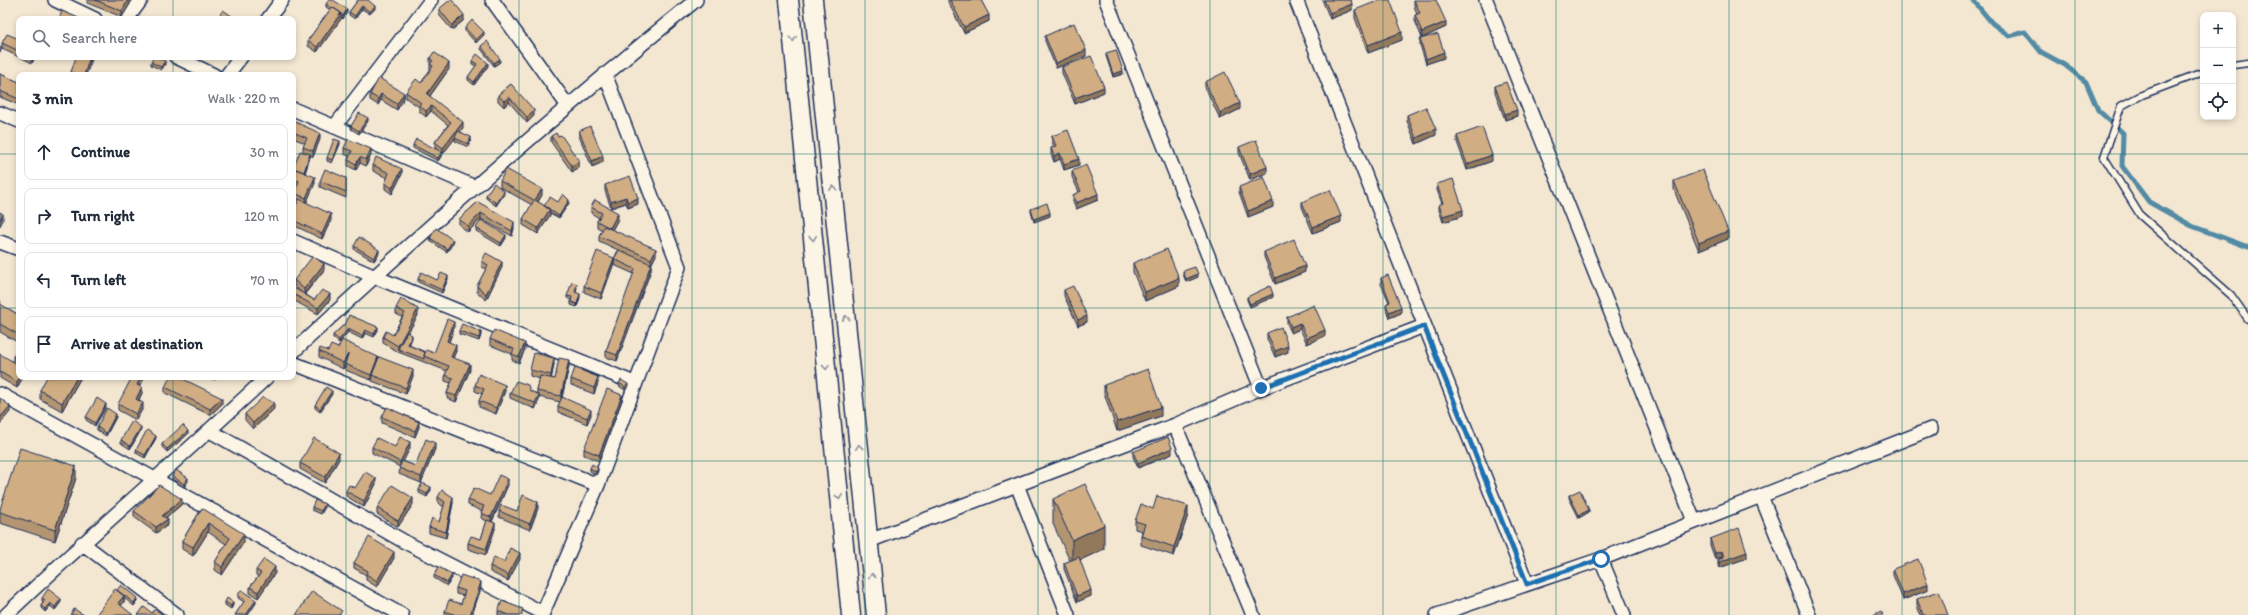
<!DOCTYPE html>
<meta charset="utf-8">
<style>
body{margin:0;font-family:Itim,sans-serif;background:#f6f6f7;color:#1f2937}
.controls{position:absolute;right:12px;top:12px;display:grid;overflow:hidden;border-radius:8px;box-shadow:0 2px 6px #0003}
.controls button{width:36px;height:36px;display:grid;place-items:center;padding:0;border:0;border-bottom:1px solid #e0e1e3;background:#fff;color:#1f2937;font:20px sans-serif}
.stop{position:absolute;width:12px;height:12px;margin:-9px;border:3px solid #1f6fb2;border-radius:50%;background:#fff}
.stop.end{background:#1f6fb2;border-color:#fff;box-shadow:0 1px 4px #0008}
.list{margin:0;padding:0;list-style:none}
h2{display:flex;justify-content:space-between;align-items:center;height:52px;margin:0;padding:0 16px;font-size:17px}
h2 small{font-size:13px;font-weight:400;color:#747a83}
.list li{display:grid;grid-template-columns:26px 1fr auto;gap:12px;align-items:center;box-sizing:border-box;height:56px;margin:0 8px 8px;padding:0 8px;border:1px solid #e0e1e3;border-radius:8px}
.list b{display:block;font-size:15px;white-space:nowrap}
.list em{font-size:13px;font-style:normal;color:#747a83}
.icon{flex:none;width:22px;height:22px;fill:none;stroke:currentColor;stroke-width:2;stroke-linecap:round;stroke-linejoin:round}
.map{position:relative;flex:none;width:2248px;height:615px;overflow:hidden}
.search{position:absolute;background:#fff;box-shadow:0 2px 6px #0003;left:16px;top:16px;width:280px;height:44px;display:flex;align-items:center;gap:10px;box-sizing:border-box;padding:0 14px;border-radius:8px;color:#747a83;font-size:15px}
.panel{position:absolute;background:#fff;box-shadow:0 2px 6px #0003;left:16px;top:72px;width:280px;height:308px;border-radius:8px}
.map>svg:first-child{display:block}
</style>
<div class="map">
<svg width="2248" height="615" viewBox="0 0 2248 615">
<rect width="100%" height="100%" fill="#f3e7d1"/>
<filter id="ink" filterUnits="userSpaceOnUse"><feTurbulence type="fractalNoise" baseFrequency=".025" numOctaves="2"/><feDisplacementMap in="SourceGraphic" scale="8" xChannelSelector="R" yChannelSelector="G"/><feConvolveMatrix kernelMatrix="1 2 1 2 8 2 1 2 1" color-interpolation-filters="sRGB"/></filter>
<g filter="url(#ink)">
<g fill="none" stroke-linecap="round" stroke-linejoin="round">
<!-- stream -->
<path stroke="#528aa4" stroke-width="5" d="M1973,0L1992,23L2009,36L2025,32L2041,52L2065,65L2086,82L2098,110L2123,133L2122,166L2149,202L2192,226L2248,247"/>
<defs>
<path id="lane" d="M2233,65L2248,63
M2203,72L2142,95L2121,106L2104,157L2140,215L2231,295L2248,319"/>
<path id="street" d="M55,0L95,19
M492,0L568,106
M1106,0L1261,388
M1296,0L1527,584
M1486,0L1694,521
M127,19L141,0
M268,19L282,0
M176,57L214,75
M227,75L241,57
M293,109L475,187
M0,113L19,121
M335,126L431,0
M293,241L373,276L634,383
M0,242L19,249
M293,352C423,230 558,112 696,0
M293,363L598,485
M0,394L402,615
M1175,425L1253,615
M210,431L405,542L543,613
M1017,485L1068,615
M1761,496L1809,615
M869,541L1175,425L1261,388L1424,326
M82,543L177,615
M1601,559L1624,615
M6,615C91,534 181,458 267,377
M542,615L598,485L679,267L605,74
M1437,615L1601,559L1931,429"/>
<path id="secondary" d="M789,0L851,615
M813,0L876,615"/>
</defs>
<!-- lane casing -->
<use href="#lane" stroke="#1b2f5e" stroke-width="9"/>
<!-- street casing -->
<use href="#street" stroke="#1b2f5e" stroke-width="16"/>
<!-- secondary casing -->
<use href="#secondary" stroke="#1b2f5e" stroke-width="21"/>
<!-- lane -->
<use href="#lane" stroke="#fcf5e5" stroke-width="6"/>
<!-- street -->
<use href="#street" stroke="#fcf5e5" stroke-width="13"/>
<!-- secondary -->
<use href="#secondary" stroke="#fcf5e5" stroke-width="18"/>
</g>
<!-- wall -->
<path fill="#b49571" stroke="#1b2f5e" d="M87,0H130V4L122,17L87,3Z
M358,0L375,9L370,14L362,9L355,19L349,15V12Z
M948,0H981L989,21L964,33L948,2Z
M1323,0H1351L1352,10L1330,19L1323,2Z
M1414,0L1446,27L1422,38L1415,21V15L1417,14L1414,6Z
M326,4L347,12L343,19L341,17V19L317,52L308,46V40L330,10L326,7Z
M439,9L464,20L452,30L439,15Z
M1355,10L1402,40L1368,53L1355,18Z
M465,28L484,35L476,43L465,31Z
M1045,36L1086,56L1056,68L1045,41Z
M19,39V57L2,49V43Z
M1420,39L1444,58L1426,64L1420,45Z
M481,46L500,62L494,66L481,49Z
M1106,53L1123,74L1113,77L1106,56Z
M20,57H35L32,63Z
M430,58L449,69L430,96L463,128L460,131L471,140L468,147L455,141V137L443,154L442,153V155L438,161L413,148V145L439,151L435,148V142L448,125L431,111L426,117L419,111V107L406,98V92L421,83L430,70Z
M472,61L488,66L474,85L468,80V77L476,66L472,64Z
M151,62L165,64L161,70L151,65Z
M1062,67L1104,92L1075,104L1062,73Z
M71,72L86,75H71Z
M0,74L19,82V105L0,97Z
M1205,82L1240,109L1220,119L1205,87Z
M511,84L534,116L527,123L509,102L504,107L498,101V95Z
M1495,86L1517,116L1505,120L1495,92Z
M404,93V98L397,110L381,100L378,105L370,100V94Z
M1407,115L1436,135L1416,144L1407,121Z
M293,121L320,139L313,157L310,155V157L305,173L315,183L306,203L331,220L322,239L293,225V211L298,200L294,198V193L296,186L293,185V177L295,173L293,172V169L303,152V147L305,143L293,138Z
M368,121L359,134L351,129V126Z
M579,131L603,162L592,167L579,136Z
M551,136L579,167L572,172L551,142Z
M1052,136L1079,165L1064,170L1060,159L1054,162L1051,154V148L1054,147L1052,142Z
M1457,136L1492,161L1467,170L1457,142Z
M340,144L332,163L327,161V158Z
M1239,147L1267,173L1250,180L1239,153Z
M344,148L371,155L366,166L360,163L356,170L348,166V160L349,156L344,154Z
M373,165L402,174L392,194L385,189V183L387,178L373,171Z
M1072,171L1098,200L1076,209L1073,201V195L1079,192L1072,177Z
M346,178V198L320,187V181Z
M500,181L542,195L538,202L544,206L558,202L569,203L559,218L550,213V215L538,234L523,225V219L532,205L500,187Z
M1674,181L1728,239L1699,251L1674,190Z
M1437,184L1463,216L1443,222L1439,210V205L1442,204L1437,190Z
M605,185L638,204L628,208L626,203L611,208L605,191Z
M1239,187L1273,207L1248,217L1239,192Z
M504,194L496,206L486,198V195Z
M478,202L514,228L512,236L481,219L468,232L459,225V219Z
M1302,202L1341,222L1313,233L1302,207Z
M591,207L618,219L612,230L656,255L651,265V270L617,361L606,357V351L634,274L614,265V259L618,250L599,241V236L602,230L597,227V221L599,218L591,213Z
M1031,209L1050,216L1034,222L1031,212Z
M476,228L506,238L501,246L476,231Z
M430,238L453,243L447,252L430,241Z
M354,246L379,253L374,261L354,249Z
M1264,252L1305,272L1275,284L1264,257Z
M482,261L502,267L486,300L477,292V286L486,269L482,267Z
M614,263L601,299L584,292V286Z
M1133,263L1179,286L1145,301L1133,272Z
M324,270L305,294L314,300H330L318,314L293,300V290L303,294L294,286V280Z
M1183,271L1198,277L1186,282L1183,274Z
M1381,278L1401,313L1389,318L1386,309V304L1389,302L1381,284Z
M418,279L437,280L448,279L442,293L418,282Z
M577,287L576,293L580,297L577,307L571,305V300L567,298V296Z
M1064,290L1087,322L1078,326L1064,296Z
M1247,297H1273L1250,307L1247,300Z
M0,300L1,305L19,315V343L0,332Z
M396,308L418,315L408,333L412,338L409,345L425,352L434,353L454,328L449,342L456,351L453,358L470,370L456,402L447,398V393L451,383L445,381V375L447,371L398,352L383,343V337L393,335L402,317L396,314Z
M1287,317L1325,336L1307,344L1300,329L1291,333L1287,323Z
M346,323L378,330L374,337L365,333L362,339L348,332L339,343L333,338V335Z
M459,331L481,335L479,341L459,334Z
M1267,333L1288,352L1275,357L1267,339Z
M490,339L525,349L519,363L512,360V354L490,345Z
M19,347V363L13,360V357Z
M338,348L378,359L413,376L406,394L372,381V378L371,380L345,370V366L343,369L319,357V351H328Z
M0,354L19,377H23L17,388L0,378Z
M554,364L551,378L555,379L569,366L562,397L591,415L587,424L558,412V406L560,402L539,397V400L535,409L510,398V393L530,391L537,394V391L540,379L530,376V370Z
M81,377L62,411L40,399V390Z
M143,377V379L139,386L142,393L139,400L143,408L136,420L118,410V404Z
M207,377H217L215,380Z
M571,379L598,383L594,394L571,385Z
M619,383L628,387L625,390L619,386Z
M475,385L505,391L496,414L479,407V401L482,394L475,391Z
M1104,385L1161,416L1117,431L1104,393Z
M165,387L222,404L210,415L165,393Z
M332,394L320,412L315,408V405Z
M622,400L599,461L584,455V449Z
M106,407L95,426L86,420V417Z
M274,409L253,429L245,420V414Z
M116,417L106,436L97,430V427Z
M382,417L419,427L415,437L382,423Z
M141,430L130,449L121,443V440Z
M188,434L167,452L162,447V444Z
M156,438L145,458L136,453V450Z
M372,447L410,448L403,461L415,466L435,449L421,483L399,474L400,467L372,453Z
M1133,452L1172,454L1138,468L1133,457Z
M339,459L325,483L300,469V463Z
M590,468L598,471L596,475L590,471Z
M172,476L188,481L184,487L172,479Z
M76,478L55,541L0,523V509Z
M376,484L364,507L346,496V491Z
M508,485L492,522L495,529L486,555L468,549V543L481,539L487,521L481,518L482,511L468,505V500L490,495Z
M419,490H431L427,497L419,493Z
M1569,495L1589,512L1579,518L1569,498Z
M438,497L453,503L446,538L429,533V527L439,522L444,507L438,503Z
M1053,499L1104,549L1080,560L1091,596L1077,602L1064,569V563L1070,561L1053,524Z
M182,504L166,518L168,525L156,533L134,517V511Z
M413,504L398,527L377,514V508Z
M312,507H325L321,514L312,510Z
M202,508L244,542L222,575L215,570V562L226,544L208,532L193,556L182,549V541Z
M538,508L530,530L499,517V511H517Z
M1153,509L1188,515L1174,556L1141,545V536L1142,531L1135,529V521Z
M1710,539L1747,558L1719,568L1718,566V560L1722,558V557L1715,559L1710,545Z
M394,558L377,587L366,580V575L354,568V563Z
M520,559L508,581L490,572V566L504,562Z
M1893,569L1928,590L1903,600L1893,575Z
M256,570L275,573L258,598L250,593V587L258,577L256,575Z
M434,575L452,578L447,586L434,578Z
M456,588H481L472,615H445V611L461,604L464,596L456,594Z
M117,591L137,601L134,606L124,598V602L121,606L96,615Z
M238,595L256,603L248,615H235L244,602L238,598Z
M42,598L61,602L55,610L50,606L45,612L41,608V606L43,602L42,601Z
M1917,599L1948,615H1920L1917,605Z
M225,602L233,605L231,609L225,605Z
M498,611L523,615H498Z"/>
<!-- shaded-wall -->
<path fill="#92795c" stroke="#1b2f5e" d="M128,0H130V4L122,17V11Z
M1352,4V10L1330,19V13Z
M362,6V9L355,19V16Z
M375,6V9L370,14V12Z
M347,9V12L343,19V16Z
M341,13V19L317,52V47Z
M464,15V20L452,30V25Z
M989,15V21L964,33V27Z
M1446,22V27L1422,38V32Z
M484,32V35L476,43V40Z
M1402,32V40L1368,53V45Z
M1086,50V56L1056,68V63Z
M1444,52V58L1426,64V59Z
M32,57H35L32,63Z
M90,57H93L86,75H84Z
M500,59V62L494,66V63Z
M165,61V64L161,70V67Z
M449,63V69L427,100V94Z
M488,63V66L474,85V82Z
M1123,71V74L1113,77V74Z
M1104,87V92L1075,104V98Z
M404,93V98L397,110V104Z
M381,94V100L378,105V99Z
M509,97V102L504,107V101Z
M1240,103V109L1220,119V113Z
M431,106V111L426,117V111Z
M534,110V116L527,123V117Z
M1517,110V116L1505,120V114Z
M368,118V121L359,134V131Z
M463,122V128L443,154V148Z
M1436,129V135L1416,144V138Z
M320,133V139L313,157V151Z
M471,137V140L468,147V144Z
M340,141V144L332,163V160Z
M371,149V155L366,166V160Z
M442,152V155L438,161V158Z
M1060,153V159L1054,162V156Z
M310,154V157L304,176V173Z
M1492,155V161L1467,170V164Z
M603,156V162L592,167V161Z
M360,157V163L356,170V164Z
M1079,159V165L1064,170V164Z
M579,161V167L572,172V166Z
M1267,167V173L1250,180V174Z
M402,169V174L392,194V188Z
M315,177V183L306,204V198Z
M542,189V195L535,206V200Z
M504,191V194L496,206V203Z
M1098,194V200L1076,209V203Z
M626,197V203L611,208V202Z
M638,198V204L628,208V202Z
M569,200V203L559,218V216Z
M1273,201V207L1248,217V211Z
M550,209V215L538,234V228Z
M1463,210V216L1443,222V216Z
M481,213V219L468,232V226Z
M618,213V219L610,234V228Z
M1050,213V216L1034,222V219Z
M3,214V220L0,226V220Z
M331,214V220L322,239V234Z
M1341,216V222L1313,233V227Z
M514,222V228L512,236V231Z
M1728,231V239L1699,251V243Z
M506,235V238L501,246V243Z
M453,240V243L447,252V249Z
M656,249V255L651,265V259Z
M379,250V253L374,261V258Z
M614,258V263L601,299V293Z
M502,262V267L486,300V294Z
M324,264V270L304,294V289Z
M651,264V270L617,361V355Z
M1305,266V272L1275,284V278Z
M1198,274V277L1186,282V279Z
M448,276V279L442,293V290Z
M1179,278V286L1145,301V292Z
M330,294V300L318,314V308Z
M580,294V297L577,307V304Z
M1273,294V297L1250,307V304Z
M1401,307V313L1389,318V312Z
M418,309V315L399,349H398V346Z
M1087,316V322L1078,326V320Z
M454,322V328L447,347V341Z
M1300,323V329L1291,333V327Z
M378,327V330L374,337V334Z
M348,329V332L339,343V340Z
M365,330V333L362,339V336Z
M1325,330V336L1307,344V338Z
M481,332V335L479,341V338Z
M412,335V338L408,348V345Z
M525,343V349L519,363V357Z
M456,345V351L451,363V357Z
M1288,346V352L1275,357V351Z
M348,354L345,364V366L343,369V363Z
M378,357V362L372,375V378L371,380V375Z
M554,358V364L551,381V375Z
M569,360V366L561,402V396Z
M470,364V370L456,402V396Z
M413,370V376L406,394V388Z
M20,377H23L17,388V382Z
M77,377H81L62,411V403Z
M141,377H143V379L137,391V385Z
M598,377V383L594,394V388Z
M628,384V387L625,390V387Z
M505,385V391L496,414V408Z
M142,387V393L136,405V399Z
M332,391V394L320,412V409Z
M539,395V400L535,409V403Z
M622,395V400L599,461V455Z
M222,398V404L210,415V409Z
M143,403V408L136,420V414Z
M274,403V409L253,429V423Z
M106,404V407L95,426V423Z
M10,406V412L0,424V418Z
M1161,407V416L1117,431V422Z
M591,410V415L587,424V418Z
M116,414V417L106,436V433Z
M419,422V427L415,437V431Z
M141,427V430L130,449V446Z
M188,431V434L167,452V449Z
M156,436V438L145,458V455Z
M410,442V448L400,468V462Z
M435,443V449L421,483V477Z
M1172,448V454L1138,468V463Z
M339,453V459L325,483V477Z
M76,466V478L55,541V530Z
M598,468V471L596,475V472Z
M188,478V481L184,487V484Z
M376,478V484L364,507V501Z
M508,479V485L491,523V517Z
M431,487V490L427,497V494Z
M453,497V503L446,538V532Z
M413,498V504L398,527V521Z
M182,499V504L162,521V516Z
M538,502V508L530,530V524Z
M325,504V507L321,514V511Z
M1188,506V515L1174,556V547Z
M1589,510V512L1579,518V515Z
M168,519V525L156,533V527Z
M208,523V532L193,556V547Z
M495,523V529L486,555V549Z
M1104,525V549L1072,564V540Z
M244,534V542L222,575V567Z
M1722,551V557L1715,559V553Z
M394,552V558L377,587V581Z
M1747,552V558L1719,568V562Z
M520,553V559L508,581V575Z
M275,567V573L258,598V592Z
M452,575V578L447,586V583Z
M481,582V588L472,615H470Z
M1928,584V590L1903,600V594Z
M1091,590V596L1077,602V596Z
M124,596V602L118,609V603Z
M137,598V601L134,606V603Z
M61,599V602L55,610V607Z
M256,600V603L248,615H246Z
M233,602V605L231,609V606Z
M50,603V606L45,612V609Z"/>
<!-- building -->
<path fill="#d1ad83" stroke="#1b2f5e" d="M95,0H128L122,11Z
M329,0H333L347,9L343,16L341,15V13L332,7L331,8L326,4Z
M358,0H368L375,6L370,12L362,6L355,16L349,12Z
M450,0H452L464,15L452,25L439,9Z
M950,0H981L989,15L964,27Z
M1324,0H1351L1352,4L1330,13Z
M1380,0H1390L1402,32L1368,45L1355,10Z
M1414,0H1436L1446,22L1422,32L1415,15L1420,13Z
M332,7L341,13L317,47L308,40Z
M223,10L236,19H217Z
M62,11L81,19H59Z
M472,20L484,32L476,40L465,28Z
M1074,23L1086,50L1056,63L1045,36Z
M7,34L19,39V51L2,43Z
M1438,34L1444,52L1426,59L1420,39Z
M487,41L500,59L494,63L481,46Z
M0,47L2,48L0,53Z
M1116,50L1123,71L1113,74L1106,53Z
M434,52L449,63L427,94L463,122L443,148L435,142L451,122L431,106L426,111L419,105L421,103L406,92L416,79L421,83L433,66L430,64L433,61L430,58Z
M477,54L488,63L474,82L468,77L477,64L472,61Z
M1091,56L1104,87L1075,98L1062,67Z
M76,57H90L84,75H79L71,72Z
M154,57H157L165,61L161,67L151,62Z
M1225,72L1240,103L1220,113L1205,82Z
M0,74L19,82V99L0,91Z
M379,78L404,93L397,104L381,94L378,99L370,94Z
M1506,82L1517,110L1505,114L1495,86Z
M511,84L534,110L527,117L509,97L504,101L498,95Z
M1426,107L1436,129L1416,138L1407,115Z
M359,113L368,118L359,131L351,126Z
M293,121L320,133L313,151L303,147L307,138L293,132Z
M590,126L603,156L592,161L579,131Z
M1482,127L1492,155L1467,164L1457,136Z
M1068,130L1079,159L1064,164L1060,153L1054,156L1051,148L1056,146L1052,136Z
M458,131L471,137L468,144L455,138Z
M556,133L558,136L561,135L579,161L572,166L551,136Z
M334,139L340,141L332,160L327,158Z
M348,139L371,149L366,160L360,157L356,164L348,160L352,151L344,148Z
M416,139L442,152L438,158L413,145Z
M1256,140L1267,167L1250,174L1239,147Z
M300,151L310,154L304,172L296,169V170L293,169Z
M376,157L402,169L392,188L385,183L389,173L373,165Z
M1086,165L1098,194L1076,203L1073,195L1081,191L1072,171Z
M296,169L315,177L306,198L294,193L299,181L293,179V177Z
M325,169L346,178V192L320,181Z
M506,169L542,189L535,200L550,209L538,228L523,219L534,200L500,181Z
M1703,170L1728,231L1699,243L1674,181Z
M630,176L638,198L628,202L626,197L611,202L605,185Z
M1264,177L1273,201L1248,211L1239,187Z
M1453,179L1463,210L1443,216L1439,205L1443,203L1437,184Z
M494,183L504,191L496,203L486,195Z
M1330,190L1341,216L1313,227L1302,202Z
M563,194L569,200L559,216L544,206L550,197L558,202Z
M299,199L331,214L322,234L293,220V211Z
M595,200L618,213L610,228L597,221L602,213L591,207Z
M478,202L514,222L512,231L481,213L468,226L459,219Z
M1047,203L1050,213L1034,219L1031,209Z
M0,212L3,214L0,220Z
M481,220L506,235L501,243L476,228Z
M604,226L656,249L651,259L599,236Z
M436,228L453,240L447,249L430,238Z
M359,237L379,250L374,258L354,246Z
M1294,239L1305,266L1275,278L1264,252Z
M1167,249L1179,278L1145,292L1133,263Z
M619,250L651,264L617,355L606,351L635,269L614,259Z
M597,251L614,258L601,293L584,286Z
M486,253L502,262L486,294L477,286L488,265L482,261Z
M313,256L324,264L304,289L294,280Z
M1195,267L1198,274L1186,279L1183,271Z
M421,272L437,280L441,273L448,276L442,290L418,279Z
M1388,275L1401,307L1389,312L1386,304L1390,302L1381,278Z
M572,282L577,284L575,292L580,294L577,304L571,302L572,297L567,296Z
M1073,286L1087,316L1078,320L1064,290Z
M1270,286L1273,294L1250,304L1247,297Z
M294,288L314,300L322,290L330,294L318,308L293,294V290Z
M401,299L418,309L398,346L383,337L386,331L393,335L405,313L396,308Z
M0,304L19,315V335L0,324Z
M1314,305L1325,330L1307,338L1300,323L1291,327L1287,317Z
M349,315L378,327L374,334L365,330L362,336L348,329L339,340L333,335L346,323Z
M447,319L454,322L447,341L456,345L451,357L470,364L456,396L447,393L453,378L445,375L449,366L424,356L426,350L434,353Z
M462,324L481,332L479,338L459,331Z
M1281,327L1288,346L1275,351L1267,333Z
M494,330L525,343L519,357L512,354L514,349L490,339Z
M407,332L412,335L408,345L425,352L424,356V359L398,349Z
M342,340L378,357L371,375L345,364L348,354L343,363L319,351L320,348L328,351L331,345L338,348Z
M19,347V360L13,357Z
M534,353L554,358L551,375L530,370Z
M0,354L19,365V377H20L17,382L0,372Z
M379,357L413,370L406,388L372,375Z
M559,358L569,360L561,396L537,391L540,376L555,379Z
M575,368L598,377L594,388L571,379Z
M1148,369L1161,407L1117,422L1104,385Z
M479,374L505,385L496,408L479,401L484,389L475,385Z
M47,377H77L62,403L40,390Z
M132,377H141L137,385L142,387L136,399L143,403L136,414L118,404Z
M170,377H179L222,398L210,409L165,387Z
M621,380L628,384L625,387L619,383Z
M516,381L528,385L530,391L539,395L535,403L510,393Z
M326,387L332,391L320,409L315,405Z
M607,389L622,395L599,455L584,449Z
M263,397L274,403L253,423L245,414Z
M562,397L591,410L587,418L558,406Z
M0,398L10,406L0,418Z
M97,398L106,404L95,423L86,417Z
M387,407L419,422L415,431L382,417Z
M107,408L116,414L106,433L97,427Z
M132,421L141,427L130,446L121,440Z
M183,425L188,431L167,449L162,444Z
M147,430L156,436L145,455L136,450Z
M400,437L410,442L400,462L372,447L377,438L395,447Z
M1168,437L1172,448L1138,463L1133,452Z
M314,438L339,453L325,477L300,463Z
M426,439L435,443L421,477L399,468L402,461L415,466Z
M20,448L76,466L55,530L0,512V509Z
M592,464L598,468L596,472L590,468Z
M176,470L188,478L184,484L172,476Z
M365,472L376,478L364,501L346,491L349,485L355,488Z
M499,475L508,479L491,517L481,513L484,506L468,500L474,488L490,495Z
M422,483L431,487L427,494L419,490Z
M1085,484L1104,525L1072,540L1053,499Z
M159,485L182,499L162,516L168,519L156,527L134,511Z
M392,485L413,498L398,521L377,508Z
M442,490L453,497L446,532L429,527L432,518L439,522L445,502L438,497Z
M1580,490L1589,510L1579,515L1569,495Z
M523,495L538,502L530,524L499,511L501,505L517,511Z
M1157,496L1188,506L1174,547L1141,536L1145,524L1135,521L1141,504L1153,509Z
M315,500L325,504L321,511L312,507Z
M202,508L244,534L222,567L215,562L230,538L208,523L193,547L182,541Z
M487,520L495,523L486,549L468,543L471,536L481,539Z
M1739,528L1747,552L1719,562L1718,560L1724,557L1722,551L1715,553L1710,539Z
M369,537L394,552L377,581L366,574L368,571L354,563Z
M510,548L520,553L508,575L490,566L494,557L504,562Z
M1079,557L1091,590L1077,596L1064,563Z
M264,559L275,567L258,592L250,587L261,573L256,570Z
M1918,559L1928,584L1903,594L1893,569Z
M439,567L452,575L447,583L434,575Z
M461,575L481,582L470,615H456L445,611L449,600L461,604L465,591L456,588Z
M121,585L137,598L134,603L117,590Z
M48,589L61,599L55,607L50,603L45,609L41,606L45,600L42,598Z
M115,589L124,596L118,603L133,615H96Z
M241,590L256,600L246,615H235L245,600L238,595Z
M312,591L342,611L339,615H296Z
M1939,591L1948,615H1923L1917,599Z
M227,598L233,602L231,606L225,602Z
M502,601L523,609L521,615H509L498,611Z
M144,607L152,613L155,609L163,615H138Z
M74,609L84,615H71Z
M1881,611L1883,615H1873Z"/>
<!-- one-way arrows -->
<defs><path id="oneway-chevron" d="M-2-3.5L2.5 0L-2 3.5" fill="none" stroke-width="1.6" stroke-linecap="round" stroke-linejoin="round"/></defs>
<g stroke="#8c92a2">
<use href="#oneway-chevron" transform="translate(793 39) rotate(84)"/>
<use href="#oneway-chevron" transform="translate(833 188) rotate(-96)"/>
<use href="#oneway-chevron" transform="translate(813 238) rotate(84)"/>
<use href="#oneway-chevron" transform="translate(846 318) rotate(-96)"/>
<use href="#oneway-chevron" transform="translate(826 367) rotate(84)"/>
<use href="#oneway-chevron" transform="translate(859 447) rotate(-96)"/>
<use href="#oneway-chevron" transform="translate(839 497) rotate(84)"/>
<use href="#oneway-chevron" transform="translate(872 576) rotate(-96)"/>
</g>
</g>
<g fill="none" stroke-linecap="round" stroke-linejoin="round" filter="url(#ink)">
<!-- route -->
<path stroke="#1f6fb2" stroke-width="5" d="M1261,388L1424,326L1527,584L1601,559"/>
</g>
<!-- grid -->
<path fill="none" stroke="#0f766e" stroke-width="1" stroke-opacity="0.55" d="M173,0V19M346,0V615M519,0V615M692,0V615M865,0V615M1038,0V615M1210,0V615M1383,0V615M1556,0V615M1729,0V615M1902,0V615M2075,0V615M173,57V75M0,154H19M293,154H2248M0,308H19M293,308H2248M173,377V615M0,461H2248"/>
</svg>
<div class="controls">
<button>+</button>
<button>−</button>
<button><svg class="icon" aria-label="locate" viewBox="0 0 24 24"><circle cx="12" cy="12" r="6"/><path d="M12 2v4M12 18v4M2 12h4M18 12h4"/></svg></button>
</div>
<div class="stop" style="left:1601px;top:559px"></div>
<div class="stop end" style="left:1261px;top:388px"></div>
<div class="search"><svg class="icon" aria-label="search" viewBox="0 0 24 24"><circle cx="10" cy="10" r="6"/><path d="M15 15l6 6"/></svg>Search here</div>
<section class="panel">
<h2>3 min<small>Walk · 220 m</small></h2>
<ul class="list">
<li><svg class="icon" aria-label="ahead" viewBox="0 0 24 24"><path d="M12 20V5M6 11l6-6 6 6"/></svg><div><b>Continue</b></div><em>30 m</em></li>
<li><svg class="icon" aria-label="right" viewBox="0 0 24 24"><path d="M7 20v-9h11M14 6l5 5-5 5"/></svg><div><b>Turn right</b></div><em>120 m</em></li>
<li><svg class="icon" aria-label="left" viewBox="0 0 24 24"><path d="M17 20v-9H6M10 6l-5 5 5 5"/></svg><div><b>Turn left</b></div><em>70 m</em></li>
<li><svg class="icon" aria-label="arrive" viewBox="0 0 24 24"><path d="M6 21V4h12l-3 4 3 4H6"/></svg><div><b>Arrive at destination</b></div></li>
</ul>
</section>
</div>
